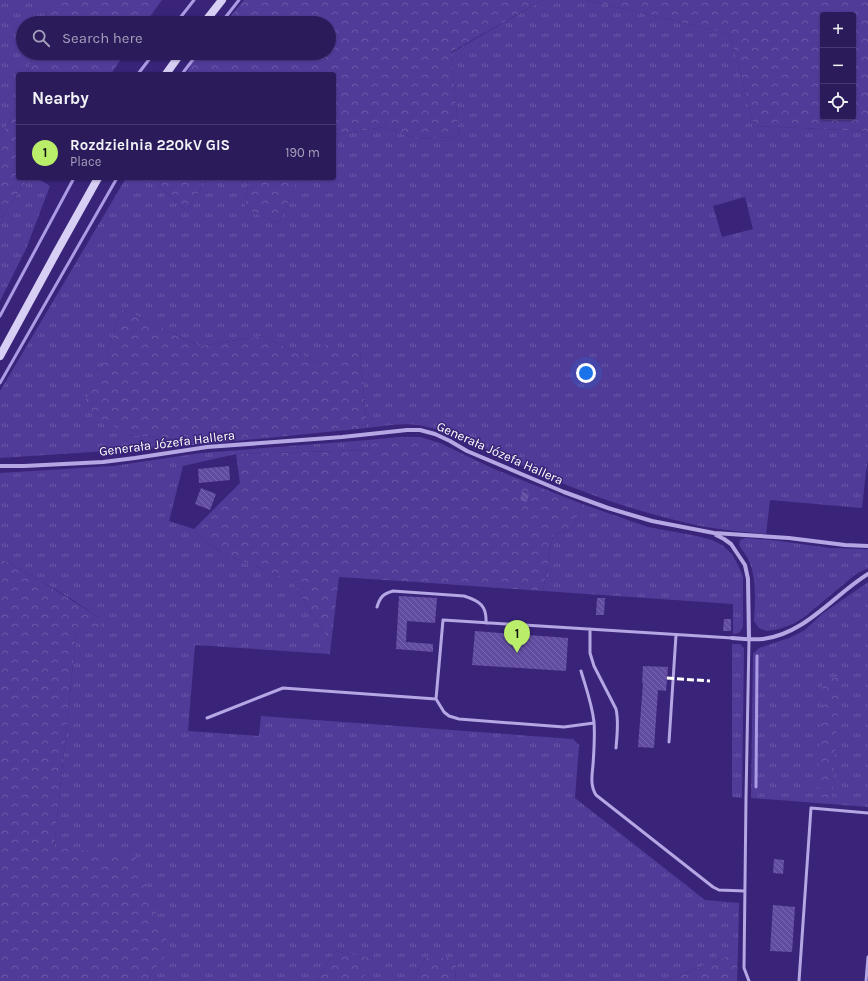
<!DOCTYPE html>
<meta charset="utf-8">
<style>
body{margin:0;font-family:Karla,sans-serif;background:#372864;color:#f1f3f6}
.controls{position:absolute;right:12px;top:12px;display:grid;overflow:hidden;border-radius:4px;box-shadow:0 1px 3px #0004}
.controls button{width:36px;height:36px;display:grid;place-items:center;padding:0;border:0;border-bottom:1px solid #473971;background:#2b1b5b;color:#f1f3f6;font:20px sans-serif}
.you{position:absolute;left:586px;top:373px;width:14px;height:14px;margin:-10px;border:3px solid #fff;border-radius:50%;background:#1a73e8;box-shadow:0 0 0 6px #1a73e833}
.badge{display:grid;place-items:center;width:26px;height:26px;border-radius:50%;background:#b9ed6a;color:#111;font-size:13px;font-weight:700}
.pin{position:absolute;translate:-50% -33px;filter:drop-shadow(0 1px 2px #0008)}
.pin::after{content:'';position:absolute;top:21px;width:14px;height:12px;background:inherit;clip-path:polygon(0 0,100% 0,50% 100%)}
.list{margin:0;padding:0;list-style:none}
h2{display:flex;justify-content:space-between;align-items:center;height:52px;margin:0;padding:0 16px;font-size:17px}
h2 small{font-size:13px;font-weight:400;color:#a6a1bb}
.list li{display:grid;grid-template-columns:26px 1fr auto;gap:12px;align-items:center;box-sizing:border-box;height:56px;padding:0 16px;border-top:1px solid #473971}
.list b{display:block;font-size:15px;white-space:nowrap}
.list p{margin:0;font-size:13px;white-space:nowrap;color:#a6a1bb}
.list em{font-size:13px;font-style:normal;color:#a6a1bb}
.icon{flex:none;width:22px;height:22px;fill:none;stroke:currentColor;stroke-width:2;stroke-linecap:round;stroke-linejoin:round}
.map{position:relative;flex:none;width:868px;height:981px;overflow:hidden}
.search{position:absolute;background:#2b1b5b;box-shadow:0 1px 3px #0004;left:16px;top:16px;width:320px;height:44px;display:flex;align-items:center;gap:10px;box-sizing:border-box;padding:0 14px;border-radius:22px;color:#a6a1bb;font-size:15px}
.panel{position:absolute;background:#2b1b5b;box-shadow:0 1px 3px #0004;left:16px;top:72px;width:320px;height:108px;border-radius:4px}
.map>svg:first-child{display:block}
</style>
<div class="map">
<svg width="868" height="981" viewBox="0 0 868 981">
<defs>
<pattern id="grass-tufts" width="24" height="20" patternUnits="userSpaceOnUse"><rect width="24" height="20" fill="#513b98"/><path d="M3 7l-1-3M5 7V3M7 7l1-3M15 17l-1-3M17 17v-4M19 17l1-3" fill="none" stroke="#6b58a7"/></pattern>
<pattern id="forest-crowns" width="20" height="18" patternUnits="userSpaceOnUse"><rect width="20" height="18" fill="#513b98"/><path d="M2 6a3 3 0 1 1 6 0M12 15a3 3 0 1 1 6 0" fill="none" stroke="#6b58a7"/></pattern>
<pattern id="building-back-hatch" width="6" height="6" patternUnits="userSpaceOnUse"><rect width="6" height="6" fill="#614ca2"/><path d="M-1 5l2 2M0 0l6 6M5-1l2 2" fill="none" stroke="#7967b0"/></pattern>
</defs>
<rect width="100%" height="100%" fill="#392479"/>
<!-- grass -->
<path fill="url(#grass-tufts)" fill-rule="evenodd" d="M0,0H50L43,23H23V53H33L27,74H18V102L16,109L0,138Z
M543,0H587L730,34L754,126L868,131V460L866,472L862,508L770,500L766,534C744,532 722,530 700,526C663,518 625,507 590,494C554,481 519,464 484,448C463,439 441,429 418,425C402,423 384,426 367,428L360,352L319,363L262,336L200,346L122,309L106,356L130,435L185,440V446L0,458V391L126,178H151L187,211L207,178H234L248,182L245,209L279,223L298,178H334V135L384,127L417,139L459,137L451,53ZM745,197L753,229L722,237L713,206Z
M28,178H37L50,186L26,249L0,301V216L2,217Z
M368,440L369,450L236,454L183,466L169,521L194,529L204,541L223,553L292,581L331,644L330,654L195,645L188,731L259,736L261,716L573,739L579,745L575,798L705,900L739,903L738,952L665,981H455L457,958H425L413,981H361L374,959L335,951L317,981H147L170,948L54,848L76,635L85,626L99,618C68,595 34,577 0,558V473L113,466L201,453Z
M582,504L648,527L697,536L712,540L722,545L732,554L738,565L743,576V626C741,632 739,634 733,634V604L543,591L553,534L572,530Z
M745,538L772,540L830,548L868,549V568L856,574L803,618L793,624L779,629L767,631L759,628L754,621C755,602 757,579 749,561C747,556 742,550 739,545L740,540Z
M868,582V807L751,798L753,654L759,648L789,638L805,630L822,614Z
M732,644H740L744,648L742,798L732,797Z"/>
<!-- forest -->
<path fill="url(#forest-crowns)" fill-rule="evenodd" d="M50,0H162L145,23H43Z
M244,0H543L451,52L459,137L417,139L384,127L334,135V74H186L191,65L200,53H329V23H225Z
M587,0H868V131L754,126L730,34ZM823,15H853V117H823Z
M33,53H125L111,74H27Z
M18,102V178H28L2,217L0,216V138L16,109Z
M151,178H207L187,211Z
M234,178H298L279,223L245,209L248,182Z
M122,309L200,346L262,336L319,363L325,345L360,352L367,428L185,446V440L130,435L82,408L106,356Z
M399,437H420L440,443L494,469L582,504L572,530L553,534L543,591L416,582L339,577L331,644L292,581L223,553L204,541L194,529L240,483L236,454L369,450L368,440Z
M0,558L41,581L89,611L99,618L102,628L85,626L76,635L54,848L135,855L170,949L147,981H0Z
M823,677L840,678L832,798L817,797Z
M335,951L375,959L361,981H317Z
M738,952L737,981H665Z
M425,958H457L455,981H413Z"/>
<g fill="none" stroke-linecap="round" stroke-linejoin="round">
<!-- stream -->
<path stroke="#ab9ae4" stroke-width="3" d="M176,23L194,0
M221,23L239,0
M138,74L154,53
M182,74L198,53
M0,316L74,178
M0,383L117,178
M756,787L757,656"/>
</g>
<!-- building -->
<path fill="url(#building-back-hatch)" d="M229,466L230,480L199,483L198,469Z
M201,488L216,494L210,510L195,504Z
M522,492L529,494L527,502L520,500Z
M399,596L437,598L435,623L407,621L406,642L433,644V652L396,649Z
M597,598H605L604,615H596Z
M724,619H731V631H723Z
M475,631L568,638L566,671L472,665Z
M643,666L668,667L666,691L658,690L654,748L638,747L643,683H642Z
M774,859L784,860L783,874L773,873Z
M773,905L795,907L792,952L770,951Z"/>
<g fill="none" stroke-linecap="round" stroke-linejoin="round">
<!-- service -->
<path stroke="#b5a6e4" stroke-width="3" d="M377,607C380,597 383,594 393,591L464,596C480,601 487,606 486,623
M590,629V653L594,666L616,709C619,722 617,735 616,748
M581,671C586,688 592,704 594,722C595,736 594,751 593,765C592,775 590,786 596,795L713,887L719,890L745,891
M207,718L283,688L436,699
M594,723L564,727L459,719L449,716L444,712L436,699L443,620L732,638
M669,742L676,635
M749,981L744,968L746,798L749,639
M799,981L811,808L868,813
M866,981L868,957"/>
<!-- minor -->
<path stroke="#b5a6e4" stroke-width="4" d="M0,466H24L103,462L135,458L207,447L342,437L407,430H420L435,434L450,441L467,451L564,492L608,508L652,521L714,533L789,538L845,545L868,546
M716,535L724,539L731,544L745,565L748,579L749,639
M732,638C742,639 753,640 763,639C805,634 834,595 868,574"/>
<!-- secondary -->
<path stroke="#d8cff4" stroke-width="8" d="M204,23L222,0
M166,74L181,53
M0,356L55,255L98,178"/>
<!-- rail -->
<path stroke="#fff" stroke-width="3" stroke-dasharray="7 3" stroke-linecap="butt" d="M667,678L710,681"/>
</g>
<g text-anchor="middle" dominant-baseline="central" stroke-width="3" stroke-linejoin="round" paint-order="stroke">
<!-- street labels -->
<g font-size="13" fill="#fff" stroke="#392479">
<text transform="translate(167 443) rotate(-7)">Generała Józefa Hallera</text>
<text transform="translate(500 453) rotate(24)">Generała Józefa Hallera</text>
</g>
</g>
</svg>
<div class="controls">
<button>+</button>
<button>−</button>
<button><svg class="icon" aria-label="locate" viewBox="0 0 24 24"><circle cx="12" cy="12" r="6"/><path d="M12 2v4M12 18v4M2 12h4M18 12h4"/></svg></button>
</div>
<div class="you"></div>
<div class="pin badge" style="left:517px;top:653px">1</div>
<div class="search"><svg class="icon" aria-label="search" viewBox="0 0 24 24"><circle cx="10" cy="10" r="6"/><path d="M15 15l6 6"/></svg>Search here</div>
<section class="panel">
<h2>Nearby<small></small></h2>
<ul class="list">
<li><span class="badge">1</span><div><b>Rozdzielnia 220kV GIS</b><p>Place</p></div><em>190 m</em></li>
</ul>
</section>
</div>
